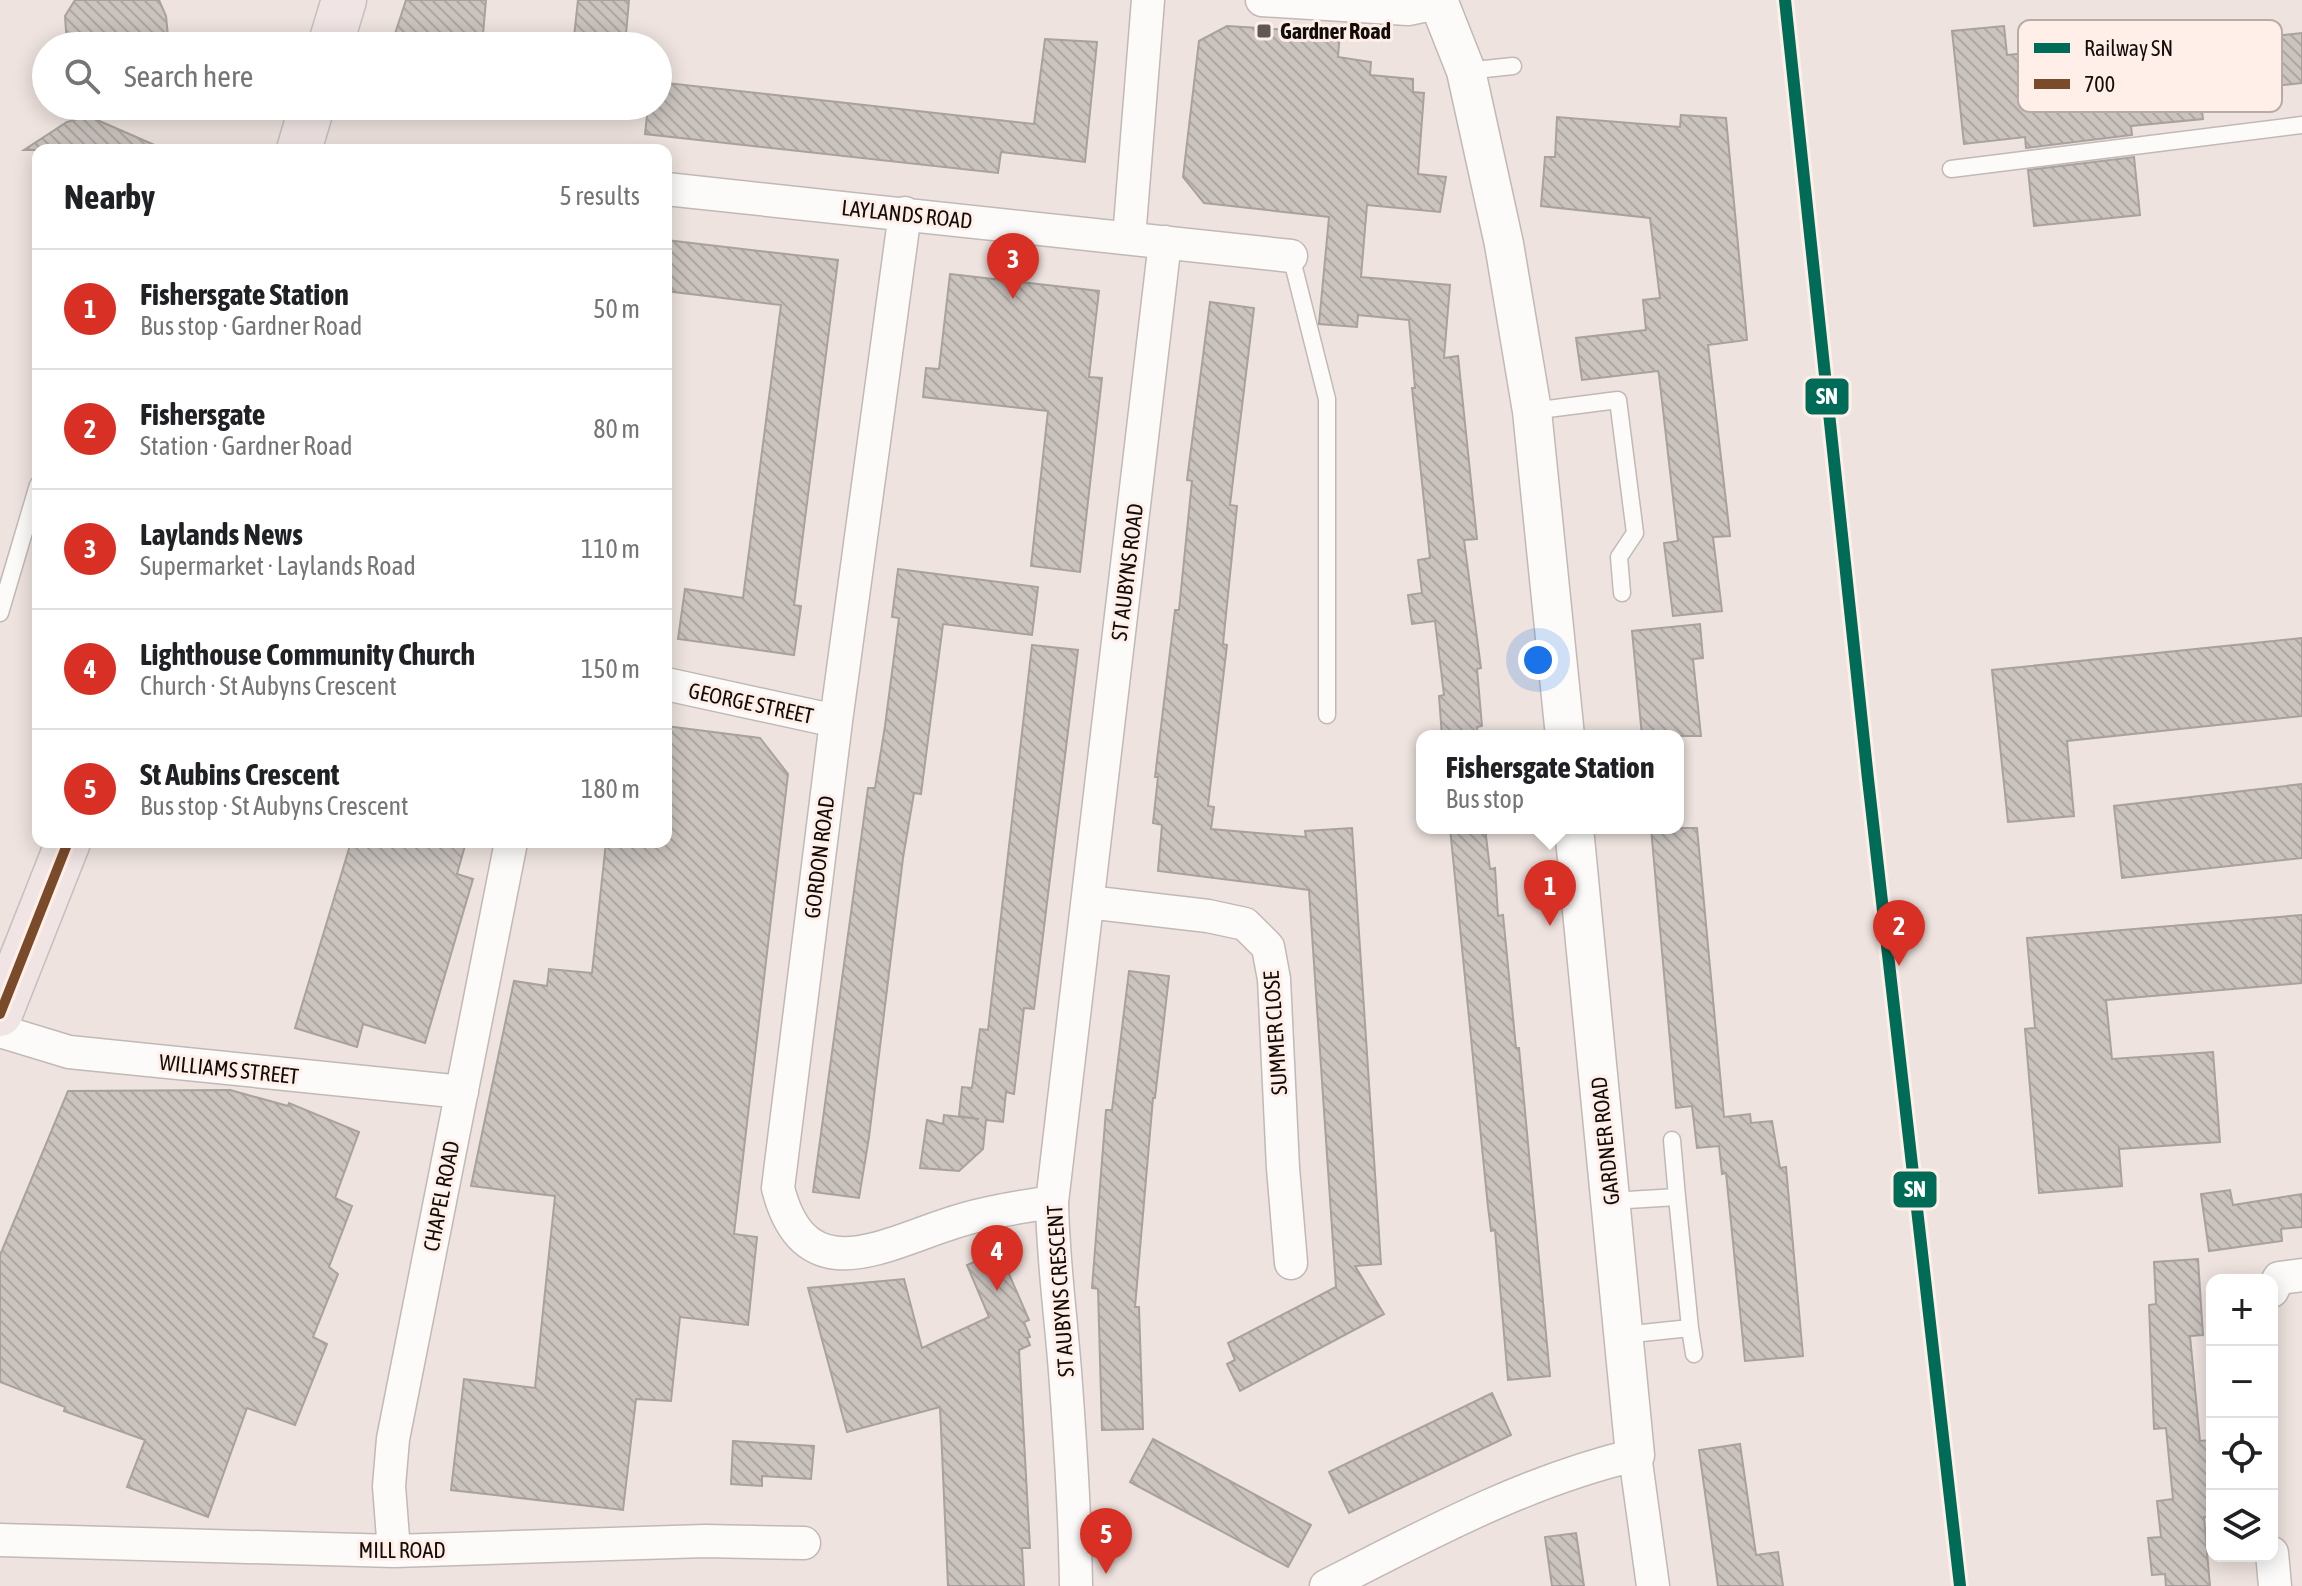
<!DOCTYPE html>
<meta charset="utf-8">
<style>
body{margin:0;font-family:"Asap Condensed",sans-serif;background:#f6f6f6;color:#202124}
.controls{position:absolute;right:24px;bottom:24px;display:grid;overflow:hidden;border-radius:16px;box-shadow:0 4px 20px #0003}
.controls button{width:72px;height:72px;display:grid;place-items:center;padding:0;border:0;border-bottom:2px solid #e0e0e0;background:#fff;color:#202124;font:40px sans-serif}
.you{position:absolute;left:1538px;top:660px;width:28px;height:28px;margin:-20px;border:6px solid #fff;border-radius:50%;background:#1a73e8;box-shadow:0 0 0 12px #1a73e833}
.badge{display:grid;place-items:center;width:52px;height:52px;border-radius:50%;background:#d93025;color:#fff;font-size:26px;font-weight:700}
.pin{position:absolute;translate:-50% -66px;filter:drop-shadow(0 2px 4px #0008)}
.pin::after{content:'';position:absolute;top:42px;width:28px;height:24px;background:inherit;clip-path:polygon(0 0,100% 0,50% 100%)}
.popup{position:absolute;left:1416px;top:730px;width:268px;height:104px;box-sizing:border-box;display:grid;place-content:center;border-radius:16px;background:#fff;filter:drop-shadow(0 2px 6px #0005);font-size:26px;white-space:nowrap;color:#757577}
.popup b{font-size:30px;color:#202124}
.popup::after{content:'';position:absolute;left:50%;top:100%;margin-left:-16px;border:16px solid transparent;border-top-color:#fff}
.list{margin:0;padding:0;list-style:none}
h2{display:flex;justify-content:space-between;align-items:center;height:104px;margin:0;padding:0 32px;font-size:34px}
h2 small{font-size:26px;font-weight:400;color:#757577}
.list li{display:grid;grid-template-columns:52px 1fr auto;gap:24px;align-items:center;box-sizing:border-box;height:120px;padding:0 32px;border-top:2px solid #e0e0e0}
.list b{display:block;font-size:30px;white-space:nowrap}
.list p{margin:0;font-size:26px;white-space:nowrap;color:#757577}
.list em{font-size:26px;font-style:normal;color:#757577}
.icon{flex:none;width:44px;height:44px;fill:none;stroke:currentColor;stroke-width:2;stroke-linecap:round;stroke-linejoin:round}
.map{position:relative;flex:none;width:2302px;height:1586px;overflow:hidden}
.search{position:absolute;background:#fff;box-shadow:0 4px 20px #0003;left:32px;top:32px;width:640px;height:88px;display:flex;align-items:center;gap:20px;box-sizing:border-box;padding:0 28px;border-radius:44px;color:#757577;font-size:30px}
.panel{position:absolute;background:#fff;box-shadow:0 4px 20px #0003;left:32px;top:144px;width:640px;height:704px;border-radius:16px}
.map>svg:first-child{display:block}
</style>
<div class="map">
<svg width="2302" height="1586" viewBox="0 0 2302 1586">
<defs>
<pattern id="building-back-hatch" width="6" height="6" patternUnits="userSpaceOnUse" patternTransform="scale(2)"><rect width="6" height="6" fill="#cac3be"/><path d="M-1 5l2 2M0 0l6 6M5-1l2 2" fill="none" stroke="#ada6a2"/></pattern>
</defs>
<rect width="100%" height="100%" fill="#eee3de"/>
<!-- building -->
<path fill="url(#building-back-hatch)" stroke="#a9a19d" stroke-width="2" d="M75,0H159L166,16L169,46H67L65,16Z
M406,0H486L482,46H391Z
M578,0H629L625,46H573Z
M1227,26L1340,33L1338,57L1371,62L1370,75L1413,79V92L1424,93L1418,174L1446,177L1440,212L1367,205L1361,277L1450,285L1444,358L1458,356L1477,539L1464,540L1481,668L1477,669L1482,726L1477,727L1478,736H1442L1439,696L1444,695L1435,621L1412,624L1408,595L1422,593L1418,560L1430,558L1412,388H1415L1409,320L1358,315L1357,327L1319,324L1329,217L1204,203L1183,177L1199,41Z
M2004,26L2007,55L2195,36V45L2302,33V83L2200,94L2203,119L2131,126L2132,135L2026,148L2025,137L1964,144L1952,31Z
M1045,39L1097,42L1085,162L1001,152L998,173L645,134L648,106H658V82L1034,124Z
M1681,115L1726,118L1747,340L1708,345L1730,536L1713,537L1722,611L1673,616L1664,543L1678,541L1659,375L1658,371L1582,380L1576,338L1646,330L1643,300L1660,298L1650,218L1541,206L1545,157H1555L1557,117L1680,127Z
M81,118L95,119L166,150H24L67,122Z
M2134,157L2140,215L2034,226L2028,170Z
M666,240L838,260L794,605L801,606L794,655L678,639L685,589L743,598L781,305L666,291Z
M950,274L1099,291L1089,377L1102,378L1080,572L1031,566L1048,411L923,397L926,368L939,369Z
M1210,302L1254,308L1230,505L1237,506L1223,644L1227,645L1208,806L1214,807L1211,829L1306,837L1305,831L1352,828L1381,1264L1355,1266L1384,1314L1240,1391L1227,1364L1235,1360L1228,1343L1336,1287L1309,890L1158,871L1162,825L1153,823L1158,777H1155L1175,610H1179L1192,481L1187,480Z
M898,569L1038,587L1032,635L943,624L921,794L914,793L903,858L869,1137L859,1198L813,1192L868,788H875L885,726L899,618L892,617Z
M1700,624L1703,658L1693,659L1701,736H1642L1632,631Z
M2302,638V716L2067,741L2074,816L2008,822L1992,670Z
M1032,645L1078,650L1034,1009L1024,1008L1014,1094L1006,1092L1003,1122L986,1120L983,1149L959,1171L920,1168L927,1120L943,1124L944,1115L979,1119L959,1116L962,1087L972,1088L980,1029L988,1030Z
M666,726L760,738L788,774L734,1234L757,1237L748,1325L680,1317L671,1401L636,1399L623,1510L451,1490L464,1379L535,1388L555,1196L471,1186L514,981L547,986L549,969L592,973L606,842H666Z
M2302,784V858L2122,878L2114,806Z
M1450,828H1485L1490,869L1495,868L1498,916L1503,915L1516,1048H1519L1550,1376L1508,1380L1495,1230L1491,1231L1488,1207Z
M1651,828H1697L1724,1117L1750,1114L1751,1123L1772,1121L1780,1168L1786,1167L1803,1356L1745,1361L1726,1173L1722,1174L1719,1146L1697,1148L1692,1106L1676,1108Z
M351,842H466L457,874L473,879L425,1043L363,1024L357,1047L295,1028Z
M2302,915V983L2106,1000L2112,1059L2213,1052L2220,1142L2119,1149L2122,1186L2039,1193L2025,1029L2035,1028L2027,938Z
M1129,971L1169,976L1155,1098H1153L1135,1307H1139L1143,1429L1102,1430L1098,1289L1092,1288L1106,1110H1112Z
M230,1090L288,1106L289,1103L359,1132L335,1198L352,1206L329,1267L338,1274L313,1337L327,1344L295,1425L247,1408L208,1517L127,1487L145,1440L64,1411L65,1407L0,1382V1255L68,1091Z
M2230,1190L2233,1205L2302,1194V1227L2281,1229L2282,1241L2209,1251L2201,1194Z
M999,1251L1029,1320L1024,1322L1030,1337L1027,1338L1030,1345L1019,1350L1030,1548H1022L1024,1586H948L940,1407L847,1432L808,1288L904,1279L922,1348L989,1317L967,1265Z
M2198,1259L2203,1335L2190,1336L2200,1441L2210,1440L2212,1456V1517H2204L2210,1586H2166L2165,1574L2152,1575L2148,1538L2161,1537L2157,1501L2173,1499L2166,1428L2154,1429L2149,1305L2156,1304L2154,1262Z
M1492,1393L1511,1435L1349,1513L1329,1472Z
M1153,1439L1311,1525L1288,1567L1130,1482Z
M733,1441L814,1446L811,1479L762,1476V1486L731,1484Z
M1740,1444L1756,1555L1778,1552L1783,1586H1718L1699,1450Z
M1576,1533L1584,1586H1552L1545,1537Z"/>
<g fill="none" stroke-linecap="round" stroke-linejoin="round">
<defs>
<path id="service" d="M1466,71L1513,66
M1951,169L2302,125
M1291,256L1327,399V715
M1532,411L1618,400L1635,533L1619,557L1622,593
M0,613L38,485
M1672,1140L1677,1197
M1611,1201L1677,1197L1690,1328L1623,1335
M1690,1328L1694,1354"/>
<path id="minor" d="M1262,0L1408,9L1437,3
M666,189L1291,256
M905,213L836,721L778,1188C805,1295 886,1243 955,1222C986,1212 1020,1207 1052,1202
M1129,238L1148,0
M666,684L836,721
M1088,902L1208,916L1245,924L1268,947L1274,979L1283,1168L1291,1263
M0,1031L69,1052L462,1092
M2272,1291L2279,1278L2302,1275
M0,1540L394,1551L705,1541L804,1543
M394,1551L389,1486L393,1439L511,842
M2272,1553L2275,1586
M1076,1586C1075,1519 1071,1452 1066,1385C1062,1324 1053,1264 1052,1202L1165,242
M1326,1586C1426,1535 1525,1481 1635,1455L1653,1586"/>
<path id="tertiary" d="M1438,0L1466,71L1504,244L1532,411L1565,736
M1574,828L1635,1455"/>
<path id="primary" d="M330,46L344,0
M299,150L312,106
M0,1014L68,842"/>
</defs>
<!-- service casing -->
<use href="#service" stroke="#c1b9b5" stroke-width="19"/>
<!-- minor casing -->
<use href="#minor" stroke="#c1b9b5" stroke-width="35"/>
<!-- tertiary casing -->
<use href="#tertiary" stroke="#c1b9b5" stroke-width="41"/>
<!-- primary casing -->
<use href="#primary" stroke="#c5c0bd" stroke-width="47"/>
<!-- service -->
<use href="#service" stroke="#fcfbfa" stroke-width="16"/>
<!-- minor -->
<use href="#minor" stroke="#fcfbfa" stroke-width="32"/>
<!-- tertiary -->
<use href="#tertiary" stroke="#fcfbfa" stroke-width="38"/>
<!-- primary -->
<use href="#primary" stroke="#f0e5e4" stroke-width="44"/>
<defs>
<path id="bus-1" d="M0,1014L68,842"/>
</defs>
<!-- bus-1 casing -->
<use href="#bus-1" stroke="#ffefe8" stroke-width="16"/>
<!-- bus-1 -->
<use href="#bus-1" stroke="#7a4b2a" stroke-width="10"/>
<defs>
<path id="rail-1" d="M1785,0L1868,779L1960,1586"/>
</defs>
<!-- rail-1 casing -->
<use href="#rail-1" stroke="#ffefe8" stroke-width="18"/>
<!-- rail-1 -->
<use href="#rail-1" stroke="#006b56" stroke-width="12"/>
</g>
<!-- markers -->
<rect fill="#605854" stroke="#ffefe8" stroke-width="3" x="1256" y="23" width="16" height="16" rx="4"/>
<g text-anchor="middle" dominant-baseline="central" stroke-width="6" stroke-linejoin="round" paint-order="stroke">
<!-- poi labels -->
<g font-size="22" font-weight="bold" fill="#130d0a" stroke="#ffefe8" text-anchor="start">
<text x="1280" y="31">Gardner Road</text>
</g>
<!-- street labels -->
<g font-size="22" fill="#130d0a" stroke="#ffefe8">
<text transform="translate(907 214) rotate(6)">LAYLANDS ROAD</text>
<text transform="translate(1127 572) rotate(-83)">ST AUBYNS ROAD</text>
<text transform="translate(751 703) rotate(12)">GEORGE STREET</text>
<text transform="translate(819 857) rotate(-83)">GORDON ROAD</text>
<text transform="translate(1275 1033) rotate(-94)">SUMMER CLOSE</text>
<text transform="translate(229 1069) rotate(6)">WILLIAMS STREET</text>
<text transform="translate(1605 1141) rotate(-96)">GARDNER ROAD</text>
<text transform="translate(441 1196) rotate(-79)">CHAPEL ROAD</text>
<text transform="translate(1060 1291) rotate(-94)">ST AUBYNS CRESCENT</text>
<text x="402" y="1550">MILL ROAD</text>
</g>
</g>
<!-- legend -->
<rect x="2018" y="20" width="264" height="92" rx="12" fill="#ffefe8" stroke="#b8aba5" stroke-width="2"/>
<rect x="2034" y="43" width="36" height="10" fill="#006b56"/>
<rect x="2034" y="79" width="36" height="10" fill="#7a4b2a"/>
<g font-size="22" fill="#130d0a">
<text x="2084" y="56">Railway SN</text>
<text x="2084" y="92">700</text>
</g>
<g stroke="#ffefe8" stroke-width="3">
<rect x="1804" y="377" width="46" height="39" rx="8" fill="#006b56"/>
<rect x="1892" y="1170" width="46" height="39" rx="8" fill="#006b56"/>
</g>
<g font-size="22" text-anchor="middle" font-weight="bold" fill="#fff">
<text x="1827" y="404">SN</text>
<text x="1915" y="1197">SN</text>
</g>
</svg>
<div class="controls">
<button>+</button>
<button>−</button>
<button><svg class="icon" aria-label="locate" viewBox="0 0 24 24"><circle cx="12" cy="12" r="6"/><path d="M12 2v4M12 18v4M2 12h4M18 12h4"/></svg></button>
<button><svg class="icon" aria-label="layers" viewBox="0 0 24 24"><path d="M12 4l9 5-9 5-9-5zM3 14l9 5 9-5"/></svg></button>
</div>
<div class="you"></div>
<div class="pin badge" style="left:1550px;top:926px">1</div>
<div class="popup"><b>Fishersgate Station</b>Bus stop</div>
<div class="pin badge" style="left:1899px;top:966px">2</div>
<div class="pin badge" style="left:1013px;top:299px">3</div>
<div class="pin badge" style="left:997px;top:1291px">4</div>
<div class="pin badge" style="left:1106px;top:1574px">5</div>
<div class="search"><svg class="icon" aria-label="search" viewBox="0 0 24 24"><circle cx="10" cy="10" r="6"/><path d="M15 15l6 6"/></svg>Search here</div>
<section class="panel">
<h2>Nearby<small>5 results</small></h2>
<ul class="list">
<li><span class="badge">1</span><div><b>Fishersgate Station</b><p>Bus stop · Gardner Road</p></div><em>50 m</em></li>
<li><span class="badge">2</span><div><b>Fishersgate</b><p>Station · Gardner Road</p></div><em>80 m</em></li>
<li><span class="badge">3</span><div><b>Laylands News</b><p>Supermarket · Laylands Road</p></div><em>110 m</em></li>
<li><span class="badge">4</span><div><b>Lighthouse Community Church</b><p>Church · St Aubyns Crescent</p></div><em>150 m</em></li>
<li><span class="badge">5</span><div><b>St Aubins Crescent</b><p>Bus stop · St Aubyns Crescent</p></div><em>180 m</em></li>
</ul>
</section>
</div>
